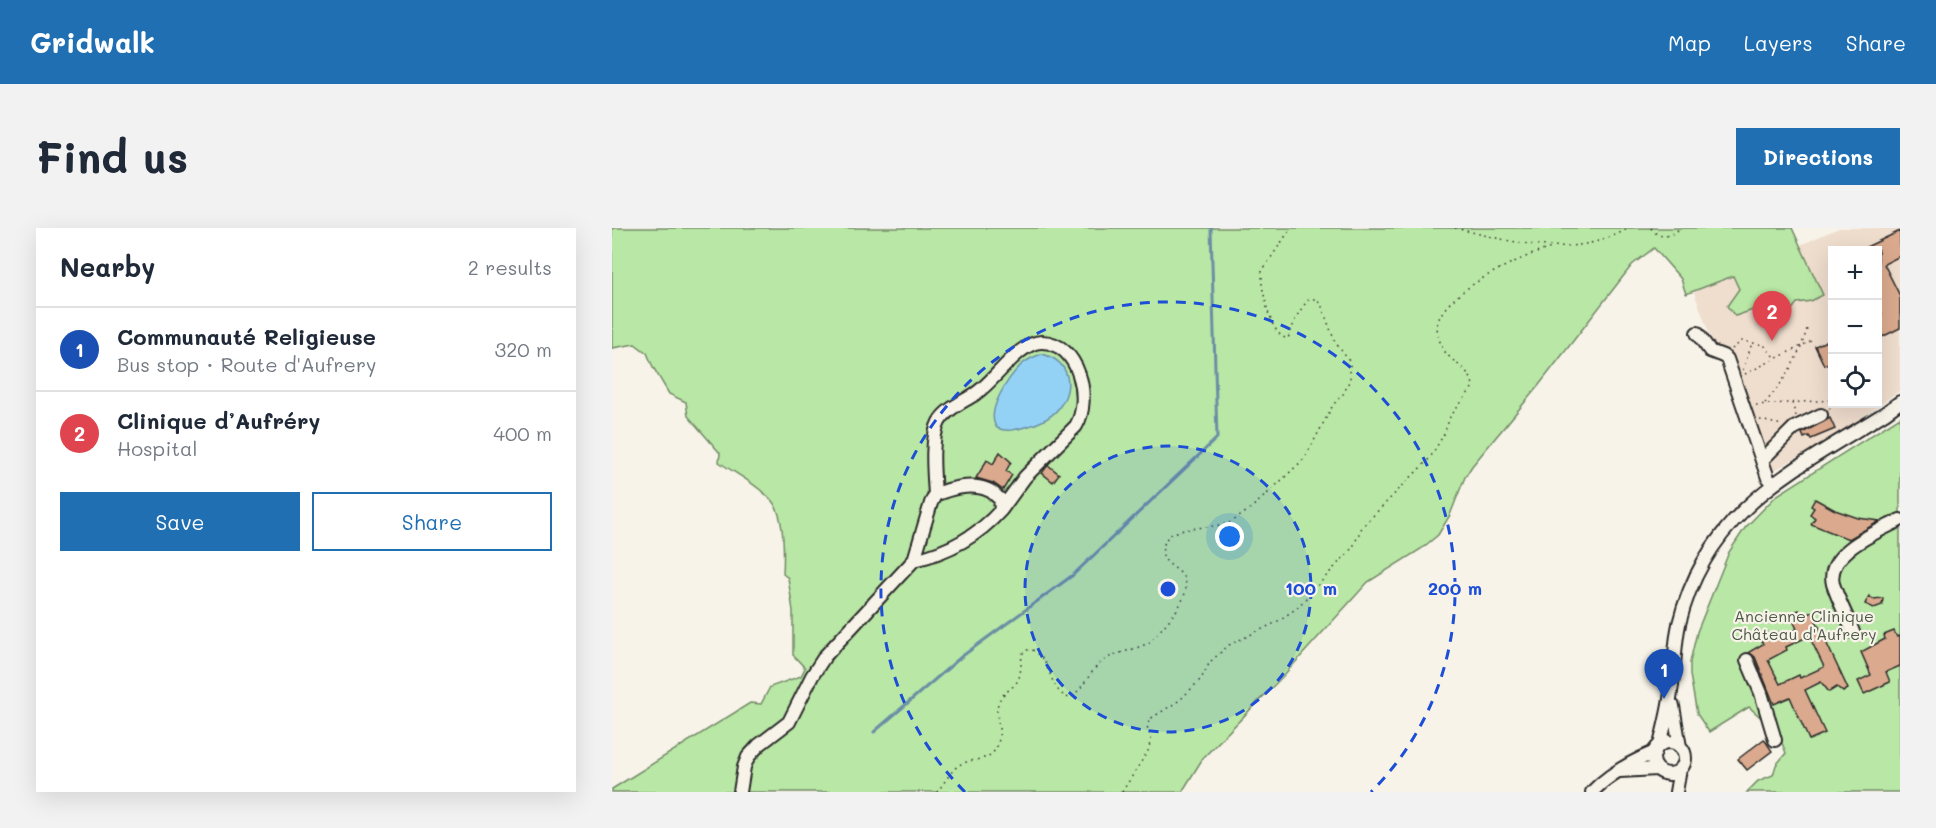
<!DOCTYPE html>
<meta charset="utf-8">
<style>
body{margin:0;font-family:Mali,sans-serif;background:#f2f2f3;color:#1f2937}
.controls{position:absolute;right:18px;top:18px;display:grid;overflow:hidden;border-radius:0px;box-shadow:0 6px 24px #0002}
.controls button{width:54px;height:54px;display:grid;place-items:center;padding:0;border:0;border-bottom:2px solid #e0e1e3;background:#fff;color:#1f2937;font:30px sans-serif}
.you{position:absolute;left:618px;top:309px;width:21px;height:21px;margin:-15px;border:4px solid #fff;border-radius:50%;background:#1a73e8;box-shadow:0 0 0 9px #1a73e833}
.badge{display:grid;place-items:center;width:39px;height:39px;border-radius:50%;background:#1f6fb2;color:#fff;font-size:20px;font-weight:700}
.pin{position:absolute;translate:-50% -50px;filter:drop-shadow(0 2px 3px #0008)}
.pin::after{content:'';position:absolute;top:32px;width:21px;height:18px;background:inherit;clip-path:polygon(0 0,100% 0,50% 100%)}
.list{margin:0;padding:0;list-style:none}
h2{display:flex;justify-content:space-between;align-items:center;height:78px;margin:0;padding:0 24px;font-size:26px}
h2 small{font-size:20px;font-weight:400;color:#747a83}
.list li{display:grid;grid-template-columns:39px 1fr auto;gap:18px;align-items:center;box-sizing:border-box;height:84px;padding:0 24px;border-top:2px solid #e0e1e3}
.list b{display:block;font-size:22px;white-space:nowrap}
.list p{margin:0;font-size:20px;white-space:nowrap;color:#747a83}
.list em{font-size:20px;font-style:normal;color:#747a83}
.actions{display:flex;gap:12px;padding:18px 24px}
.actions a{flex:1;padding:14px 0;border:2px solid #1f6fb2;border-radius:0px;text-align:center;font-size:21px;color:#1f6fb2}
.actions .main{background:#1f6fb2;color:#fff}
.icon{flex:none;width:33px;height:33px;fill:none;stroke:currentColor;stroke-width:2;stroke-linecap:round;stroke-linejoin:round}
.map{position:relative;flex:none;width:1288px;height:564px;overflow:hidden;border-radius:0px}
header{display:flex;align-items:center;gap:36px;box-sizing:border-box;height:84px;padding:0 30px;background:#1f6fb2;color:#fff}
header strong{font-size:28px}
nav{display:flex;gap:33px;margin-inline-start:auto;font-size:21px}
.intro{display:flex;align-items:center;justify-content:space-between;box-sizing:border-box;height:144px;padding:0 36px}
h1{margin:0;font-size:42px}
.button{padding:15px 27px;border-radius:0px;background:#1f6fb2;color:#fff;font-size:21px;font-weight:700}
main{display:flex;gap:36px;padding:0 36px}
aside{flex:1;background:#fff;border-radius:0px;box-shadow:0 6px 24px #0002}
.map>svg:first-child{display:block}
</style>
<header>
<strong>Gridwalk</strong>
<nav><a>Map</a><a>Layers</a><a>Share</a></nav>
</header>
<div class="intro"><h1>Find us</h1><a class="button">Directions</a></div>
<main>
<aside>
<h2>Nearby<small>2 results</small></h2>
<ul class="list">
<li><span class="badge" style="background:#1a4fb4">1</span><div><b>Communauté Religieuse</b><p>Bus stop · Route d'Aufrery</p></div><em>320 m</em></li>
<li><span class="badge" style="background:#e0444e">2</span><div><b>Clinique d’Aufréry</b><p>Hospital</p></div><em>400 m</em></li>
</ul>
<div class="actions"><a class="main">Save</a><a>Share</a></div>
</aside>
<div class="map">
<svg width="1288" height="564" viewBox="0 0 1288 564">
<rect width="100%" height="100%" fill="#f7f3e8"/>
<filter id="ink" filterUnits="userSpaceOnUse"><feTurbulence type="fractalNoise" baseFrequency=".0167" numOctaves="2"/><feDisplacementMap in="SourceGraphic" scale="12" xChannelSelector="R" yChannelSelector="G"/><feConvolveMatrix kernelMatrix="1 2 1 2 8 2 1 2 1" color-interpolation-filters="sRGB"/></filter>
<g filter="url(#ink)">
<!-- built -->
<path fill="#efddcd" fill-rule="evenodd" d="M1227,0H1288V162L1226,207L1150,249L1082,64ZM1220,22H1266V176H1220Z"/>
<!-- green -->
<path fill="#b9e7a5" stroke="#728968" stroke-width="1.5" d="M0,0H1180L1211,67L1199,73L1185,75L1176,87L1165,86L1156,77L1123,88L1115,78L1127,61L1121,48L1074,66L1069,51L1042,20L1020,37L927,157L860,238L853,249L838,287L826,307L809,321L756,354L671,448L591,530L570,564H0V561L138,475L149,476L158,459L189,448L193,440L181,427V383L176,350L171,346C172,327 173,288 160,273C146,257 124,246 107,234L108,225L76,188L74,174L57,166L41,139L35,125L23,116L0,120Z
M1288,189V564H1135L1146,553L1161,547L1164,537L1174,525L1166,505L1137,479L1097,504L1085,486L1078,447V434L1085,404L1117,324L1133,300L1164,268Z"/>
<!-- water -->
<path fill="#94d2f5" stroke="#6a8fa4" stroke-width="1.5" d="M430,126C458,133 463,159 446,181C438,191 425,196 413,199C403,202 395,204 385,200C372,184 397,149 409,137C415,132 423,128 430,126Z"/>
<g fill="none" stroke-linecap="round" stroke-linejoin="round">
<!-- stream -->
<path stroke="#6a8fa4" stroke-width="3" d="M262,504L349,429L461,347L605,210L599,0"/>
</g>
<!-- building -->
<path fill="#dbaa8e" stroke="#2b2b2b" stroke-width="1.5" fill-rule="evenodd" d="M1288,3V28L1272,36L1288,68V100L1266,111V88L1270,86L1266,77V22H1248Z
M1221,110V133L1212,137L1203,118Z
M1218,190L1223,201L1199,211L1197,208L1192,210L1190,205Z
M388,224L399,234L394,243L400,247L391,262L381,255L364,250L375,232L381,236Z
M436,237L447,246L441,254L430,245Z
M1203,271L1223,282L1246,290L1268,293L1237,311L1226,307L1199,296L1203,290L1198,286L1202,280L1199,278Z
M1257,368L1261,371L1271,370L1270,377L1262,380L1253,376Z
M1187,382L1190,388L1200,384L1236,461L1231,464L1225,459L1217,464L1209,454L1193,462L1213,505L1197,512L1178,469L1162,476L1143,429L1137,424L1151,416L1147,408L1155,404L1156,408L1166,404L1168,409L1185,401L1178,386ZM1197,408L1212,439L1188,450L1187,447L1168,456L1156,432L1175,422L1174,419Z
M1282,403L1285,409L1288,408V438L1274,444L1278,454L1252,466L1246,453L1259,447L1249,424L1273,411L1272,407Z
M1152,511L1160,523L1135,542L1126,531Z"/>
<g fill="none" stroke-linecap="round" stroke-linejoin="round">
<defs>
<path id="minor" d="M1085,105L1098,123L1111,128L1115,131L1156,250L1160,256
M1150,232L1182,200L1209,187
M323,267C322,248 318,211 327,194C334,181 351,174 363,166C383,153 408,113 430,114C467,115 480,171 464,198L413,249L389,282
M1241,404C1235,388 1226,372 1221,356C1213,324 1266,304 1288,292
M1135,432L1149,465L1163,512
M1061,478L1068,519
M1041 530a16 16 0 1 1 32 0a16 16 0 1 1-32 0Z
M1048,517C1052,500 1057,482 1059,464C1063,441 1062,419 1067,396C1095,281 1182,242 1273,185L1288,174
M1008,543L1045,541
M128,564L132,539L136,529L147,517L177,494L200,448L213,428L302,332L319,275L323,267C338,260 360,255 376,262C380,263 384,268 388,271L389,282C365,309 337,324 302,332
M980,564C997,546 1019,534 1043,524
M1064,564L1068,541"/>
</defs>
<!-- minor casing -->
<use href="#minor" stroke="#2b2b2b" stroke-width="16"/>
<!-- path -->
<path stroke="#2b2b2b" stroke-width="1.5" stroke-dasharray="1.5 4.5" stroke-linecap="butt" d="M843,0C902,14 960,33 1017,0
M1039,0C1047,12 1059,9 1068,0
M1120,121L1130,113L1152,117L1163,130
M1131,142L1140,115
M1133,146L1199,113
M1153,175C1172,154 1187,129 1195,101
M1180,175L1184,188
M1144,177L1220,172
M1217,181L1226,176
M1148,192L1170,197
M325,564C332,556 340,540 349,536C359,531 376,533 383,522C393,504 382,491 386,476C389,465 398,463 404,455C411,447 407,433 412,423L419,421C442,433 435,462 457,470C473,461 478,440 494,431C508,423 526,422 539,413C551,398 573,378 574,359C574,335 538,340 555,310C562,299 602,300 616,295C635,288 673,248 690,233L695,226L721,177L732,165L738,151V134L723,114L709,76L703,71H697C692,77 686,85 683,92C680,99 680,105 675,111L669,108L662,99L656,84L650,58V43L679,0
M510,564L536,523L539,511L535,498L538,491L568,472L589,451L598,434L617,417L663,395L685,380L741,319L750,299L818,230L832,206L838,189L861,159C860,139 835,135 829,116C827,112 825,103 825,98C829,64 911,27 940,20"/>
<!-- minor -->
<use href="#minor" stroke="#f7f3e8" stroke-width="12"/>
</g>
</g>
<!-- distance rings -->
<circle cx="556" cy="361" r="143" fill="#1d4ed8" fill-opacity=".12"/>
<g fill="none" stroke="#1d4ed8" stroke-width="3" stroke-dasharray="10 8">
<circle cx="556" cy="361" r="143"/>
<path d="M353 564A287 287 0 1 1 759 564"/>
</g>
<g text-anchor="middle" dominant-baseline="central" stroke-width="4.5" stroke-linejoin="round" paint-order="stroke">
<!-- park labels -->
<g font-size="16" fill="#4e5a4a" stroke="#f7f3e8">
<text x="1192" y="387">Ancienne Clinique<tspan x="1192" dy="18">Château d'Aufrery</tspan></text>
</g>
</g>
<circle cx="556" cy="361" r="9" fill="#1d4ed8" stroke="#f7f3e8" stroke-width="3"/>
<g font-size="18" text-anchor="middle" font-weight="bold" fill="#1d4ed8" stroke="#f7f3e8" stroke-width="4.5" stroke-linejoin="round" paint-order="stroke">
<text x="699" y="367">100 m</text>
<text x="843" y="367">200 m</text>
</g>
</svg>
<div class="controls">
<button>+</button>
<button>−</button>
<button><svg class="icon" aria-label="locate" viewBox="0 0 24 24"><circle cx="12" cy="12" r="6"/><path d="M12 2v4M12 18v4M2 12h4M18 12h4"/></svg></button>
</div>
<div class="you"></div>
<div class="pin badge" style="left:1052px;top:471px;background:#1a4fb4">1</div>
<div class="pin badge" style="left:1160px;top:113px;background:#e0444e">2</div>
</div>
</main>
